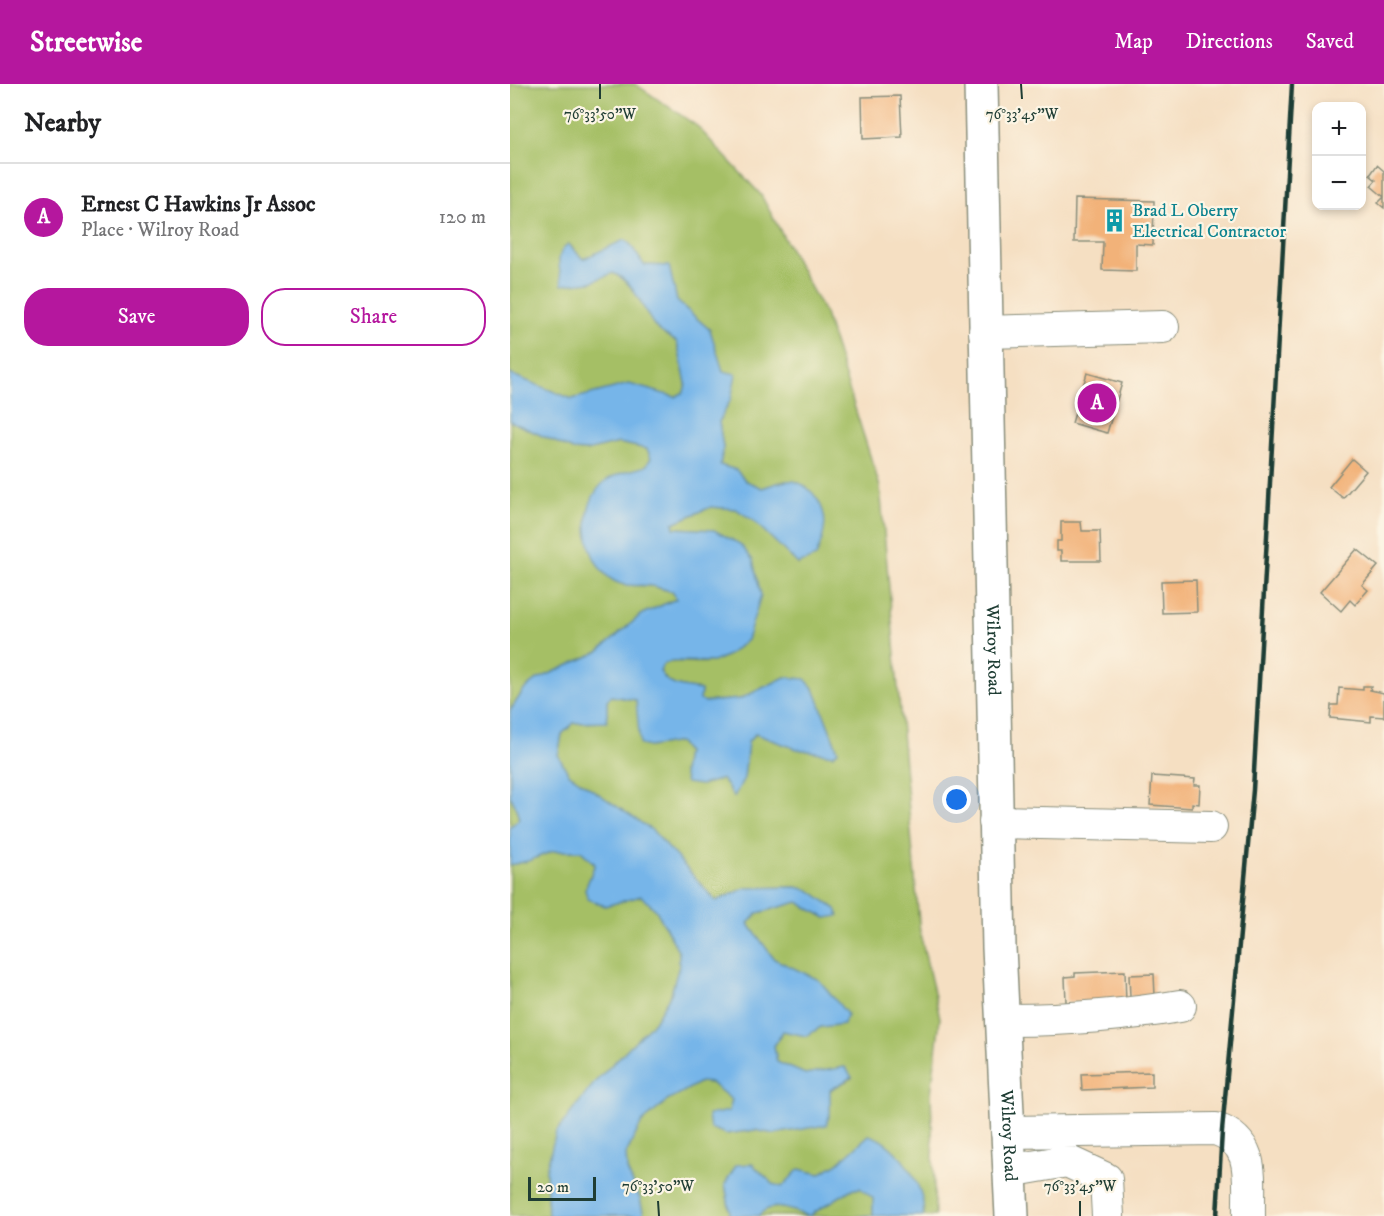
<!DOCTYPE html>
<meta charset="utf-8">
<style>
body{margin:0;font-family:"IM FELL DW Pica",serif;background:#f2f2f2;color:#202124}
.controls{position:absolute;right:18px;top:18px;display:grid;overflow:hidden;border-radius:12px;box-shadow:0 3px 9px #0003}
.controls button{width:54px;height:54px;display:grid;place-items:center;padding:0;border:0;border-bottom:2px solid #e0e0e0;background:#fff;color:#202124;font:30px sans-serif}
.scale{position:absolute;left:18px;bottom:15px;width:68px;box-sizing:border-box;padding-left:6px;border:3px solid #1f3d34;border-top:0;font-size:16px;line-height:21px;white-space:nowrap;color:#1f3d34;-webkit-text-stroke:4px #fcf5e5;paint-order:stroke}
.you{position:absolute;left:447px;top:716px;width:21px;height:21px;margin:-15px;border:4px solid #fff;border-radius:50%;background:#1a73e8;box-shadow:0 0 0 9px #1a73e833}
.badge{display:grid;place-items:center;width:39px;height:39px;border-radius:50%;background:#b5179e;color:#fff;font-size:20px;font-weight:700}
.pin{position:absolute;translate:-50% -50%;border:3px solid #fff;box-shadow:0 2px 6px #0006}
.list{margin:0;padding:0;list-style:none}
h2{display:flex;justify-content:space-between;align-items:center;height:78px;margin:0;padding:0 24px;font-size:26px}
h2 small{font-size:20px;font-weight:400;color:#757577}
.list li{display:grid;grid-template-columns:39px 1fr auto;gap:18px;align-items:center;box-sizing:border-box;height:108px;padding:0 24px;border-top:2px solid #e0e0e0}
.list b{display:block;font-size:22px;white-space:nowrap}
.list p{margin:0;font-size:20px;white-space:nowrap;color:#757577}
.list em{font-size:20px;font-style:normal;color:#757577}
.actions{display:flex;gap:12px;padding:18px 24px}
.actions a{flex:1;padding:14px 0;border:2px solid #b5179e;border-radius:24px;text-align:center;font-size:21px;color:#b5179e}
.actions .main{background:#b5179e;color:#fff}
.map{position:relative;flex:none;width:874px;height:1132px;overflow:hidden}
header{display:flex;align-items:center;gap:36px;box-sizing:border-box;height:84px;padding:0 30px;background:#b5179e;color:#fff}
header strong{font-size:28px}
nav{display:flex;gap:33px;margin-inline-start:auto;font-size:21px}
main{display:flex}
aside{flex:1;background:#fff}
.map>svg:first-child{display:block}
</style>
<header>
<strong>Streetwise</strong>
<nav><a>Map</a><a>Directions</a><a>Saved</a></nav>
</header>
<main>
<aside>
<h2>Nearby<small></small></h2>
<ul class="list">
<li><span class="badge">A</span><div><b>Ernest C Hawkins Jr Assoc</b><p>Place · Wilroy Road</p></div><em>120 m</em></li>
</ul>
<div class="actions"><a class="main">Save</a><a>Share</a></div>
</aside>
<div class="map">
<svg width="874" height="1132" viewBox="0 0 874 1132">
<rect width="100%" height="100%" fill="#fcf5e5"/>
<filter id="ink" filterUnits="userSpaceOnUse"><feTurbulence type="fractalNoise" baseFrequency=".0167" numOctaves="2"/><feDisplacementMap in="SourceGraphic" scale="12" xChannelSelector="R" yChannelSelector="G"/><feConvolveMatrix kernelMatrix="1 2 1 2 8 2 1 2 1" color-interpolation-filters="sRGB"/></filter>
<filter id="wash" filterUnits="userSpaceOnUse"><feTurbulence type="fractalNoise" baseFrequency=".008" numOctaves="4" result="noise"/><feDisplacementMap in="SourceGraphic" scale="24" xChannelSelector="R" yChannelSelector="G"/><feGaussianBlur stdDeviation="1.35" result="paint"/><feColorMatrix in="noise" values="0 0 0 0 0 0 0 0 0 0 0 0 0 0 0 0 0 1.4 0 .05"/><feComposite in="paint" operator="in"/></filter>
<g filter="url(#wash)">
<rect width="100%" height="100%" fill="#f5dfc2"/>
<!-- green -->
<path fill="#a5bf65" stroke="#627e4c" stroke-width="1.5" d="M0,0H125L187,42L251,111L315,230L370,403L410,849L430,934L421,1010L425,1132H413L414,1125L359,1051L327,1080L309,1090L289,1085L272,1103L263,1100L242,1080L215,1100L220,1128L219,1132H134L130,1115L117,1086L116,1070L132,1038L157,1017L190,998L201,999L222,1016L216,1050L245,1046L264,1050L320,1030V1006L342,994L334,983L295,990L267,978L264,962L273,947L296,952L311,943L334,940L309,896L264,875L238,839L248,829L288,818L316,834L326,825L299,806L286,803L236,804L206,817L143,747L58,689L48,671L52,650L64,639L97,638V616L101,612L126,616L139,663L169,658L176,668L173,689L191,701L212,695L234,694L238,658L245,650L287,665L323,671L328,667L304,605L275,593L230,615L195,618L190,616L191,606C173,603 158,604 150,586L153,580C170,574 188,582 205,577C218,573 227,564 237,556L204,446L164,444L163,439L201,423L226,425L244,437L288,480L274,397L252,404L236,397L226,386L210,381L213,364L209,338L221,315L200,246L167,217L159,182L134,181L120,160L73,175L59,160L52,200L81,198L103,189C124,197 132,223 144,241C148,248 159,253 167,258L176,299L175,308L165,313L119,300L62,315L0,290Z
M0,337L63,366L76,367L109,359L137,365L141,374L137,382L98,395L113,501L142,502L163,508L166,515L132,530L88,568L26,596L13,607L0,627Z
M0,711L6,723L9,736L0,743Z
M43,767H71L85,780L75,806L95,822L131,812L146,826L169,868V882L161,910L144,938L85,998L36,1086L38,1132H0V781L18,777Z
M350,1104L363,1114V1131L351,1132H248C263,1116 281,1126 299,1132L340,1106Z"/>
<!-- water -->
<path fill="#76b5e9" stroke="#4a798e" stroke-width="1.5" d="M114,156L120,160L134,181L159,182L167,217L200,246L213,287L226,290L221,315L209,338L213,364L210,381L226,386L236,397L252,404C262,401 274,395 284,397C304,403 318,426 314,446C313,455 309,464 306,473L288,480L244,437L226,425L201,423L163,439L164,444L204,446L230,460L243,476L251,511L237,556L218,571L203,578L163,577L153,580L150,587C158,604 174,603 191,606L190,616L195,618L230,615L275,593L295,595L304,605L328,667L323,671L287,665L245,650L238,658L234,694L224,713L212,695L191,701L176,699L173,689L176,668L169,658L139,663L130,661L126,616L101,612L97,616V638L64,639L52,650L48,671L58,689L143,747L206,817L236,804L286,803L299,806L326,825L329,832L316,834L288,818L248,829L238,839L264,875L309,896L337,930L334,940L311,943L296,952L273,947L264,962L267,978L295,990L335,983L342,993L320,1006V1030L316,1041L264,1050L245,1046L216,1050L200,1044L198,1031L219,1027L222,1016L201,999L190,998L157,1017L132,1038L116,1070L117,1086L130,1115L134,1132H38L36,1086L46,1048L85,998L144,938L161,910L169,882V868L146,826L131,812L95,822L78,815L75,806L85,780L71,767H43L18,777L0,781V743L9,735L6,723L0,711V627L13,607L26,596L88,568L132,530L166,515L163,508C156,506 148,503 141,502C129,500 116,504 104,497C73,479 66,418 97,396C107,389 124,386 136,382L141,374L137,365L109,359L76,367L63,366L0,337V290L62,315L119,300L165,313L174,308L176,299L167,258C160,253 148,248 144,241C132,224 124,197 103,189L81,198L52,201C50,185 44,170 58,160L73,175Z
M359,1051C386,1058 418,1104 413,1132H351L363,1131V1114L350,1104L340,1106L299,1132C281,1126 263,1116 248,1132H219L220,1128L215,1100L226,1081L242,1080L263,1100L272,1103L289,1085L309,1090L327,1080Z"/>
<g id="blocks">
<!-- building -->
<path fill="#f2b279" d="M390,12L392,53L353,55L352,13Z
M867,81L874,87V124L868,119L874,113L861,102L866,96L860,91Z
M565,115L644,117L643,161L626,160V187L592,186L593,158H564Z
M577,289L612,299L597,349L562,339Z
M842,375L856,387L833,414L819,403Z
M551,438H571L572,447H590L591,477H551V467H547V457H551Z
M847,465L868,482L852,501L858,506L845,521L840,516L831,527L810,508Z
M686,496L687,528L652,529L651,497Z
M853,602H861L860,606L874,609V633L861,632V638L820,634L821,621H828L829,604L853,606Z
M642,692L685,695L684,701H690L689,720L682,719V724L640,721Z
M615,887L616,920L556,918L555,893L565,892V889Z
M644,890L645,912L620,913L619,891Z
M642,988V1003L572,1006L571,990Z"/>
</g>
</g>
<g filter="url(#ink)">
<use href="#blocks" fill-opacity="0" stroke="#8a8e7b" stroke-width="1.5"/>
<g fill="none" stroke-linecap="round" stroke-linejoin="round">
<defs>
<path id="minor" d="M475,248L653,243
M485,738L701,743
M492,936C552,936 611,932 670,922
M497,1048L706,1045C747,1059 738,1096 739,1132
M499,1087L557,1077L596,1095L598,1132"/>
<g id="major">
<path id="s1" d="M471,0L489,864L502,1132"/>
</g>
</defs>
<!-- minor casing -->
<use href="#minor" stroke="#8a8e7b" stroke-width="34"/>
<!-- major casing -->
<use href="#major" stroke="#8a8e7b" stroke-width="36"/>
<!-- minor -->
<use href="#minor" stroke="#fff" stroke-width="32"/>
<!-- major -->
<use href="#major" stroke="#fff" stroke-width="33"/>
<!-- rail -->
<path stroke="#1f3d34" stroke-width="4.5" d="M707,1132L712,1047L743,706L782,0"/>
</g>
</g>
<!-- ticks -->
<path fill="none" stroke="#1f3d34" stroke-width="2" d="M90,0V15M511,0L512,15M148,1117L149,1132M570,1117V1132"/>
<!-- icons -->
<defs>
<symbol id="building-bare" viewBox="-9 -9 18 18"><path d="M-4-6H4V6H1V3H-1V6H-4ZM-2.5-4.3h1.7v1.8h-1.7ZM.8-4.3h1.7v1.8H.8ZM-2.5-1h1.7V.8h-1.7ZM.8-1h1.7V.8H.8Z" fill="#0f9aa8" stroke="#fcf5e5" stroke-width="2.5" paint-order="stroke"/></symbol>
</defs>
<g fill-rule="evenodd">
<use href="#building-bare" x="588" y="120" width="33" height="33"/>
</g>
<g text-anchor="middle" dominant-baseline="central" stroke-width="4.5" stroke-linejoin="round" paint-order="stroke">
<!-- culture labels -->
<g font-size="18" fill="#0d838f" stroke="#fcf5e5" text-anchor="start">
<text x="622" y="127">Brad L Oberry<tspan x="622" dy="21">Electrical Contractor</tspan></text>
</g>
<!-- street labels -->
<g font-size="18" fill="#1f3d34" stroke="#fcf5e5">
<text stroke="none"><textPath href="#s1" startOffset="566">Wilroy Road</textPath></text>
<text stroke="none"><textPath href="#s1" startOffset="1052">Wilroy Road</textPath></text>
</g>
</g>
<g font-size="15" text-anchor="middle" fill="#1f3d34" stroke="#fcf5e5" stroke-width="4.5" stroke-linejoin="round" paint-order="stroke">
<text x="90" y="35">76°33'50"W</text>
<text x="512" y="35">76°33'45"W</text>
<text x="148" y="1107">76°33'50"W</text>
<text x="570" y="1107">76°33'45"W</text>
</g>
</svg>
<div class="controls">
<button>+</button>
<button>−</button>
</div>
<div class="scale">20 m</div>
<div class="you"></div>
<div class="pin badge" style="left:587px;top:319px">A</div>
</div>
</main>
